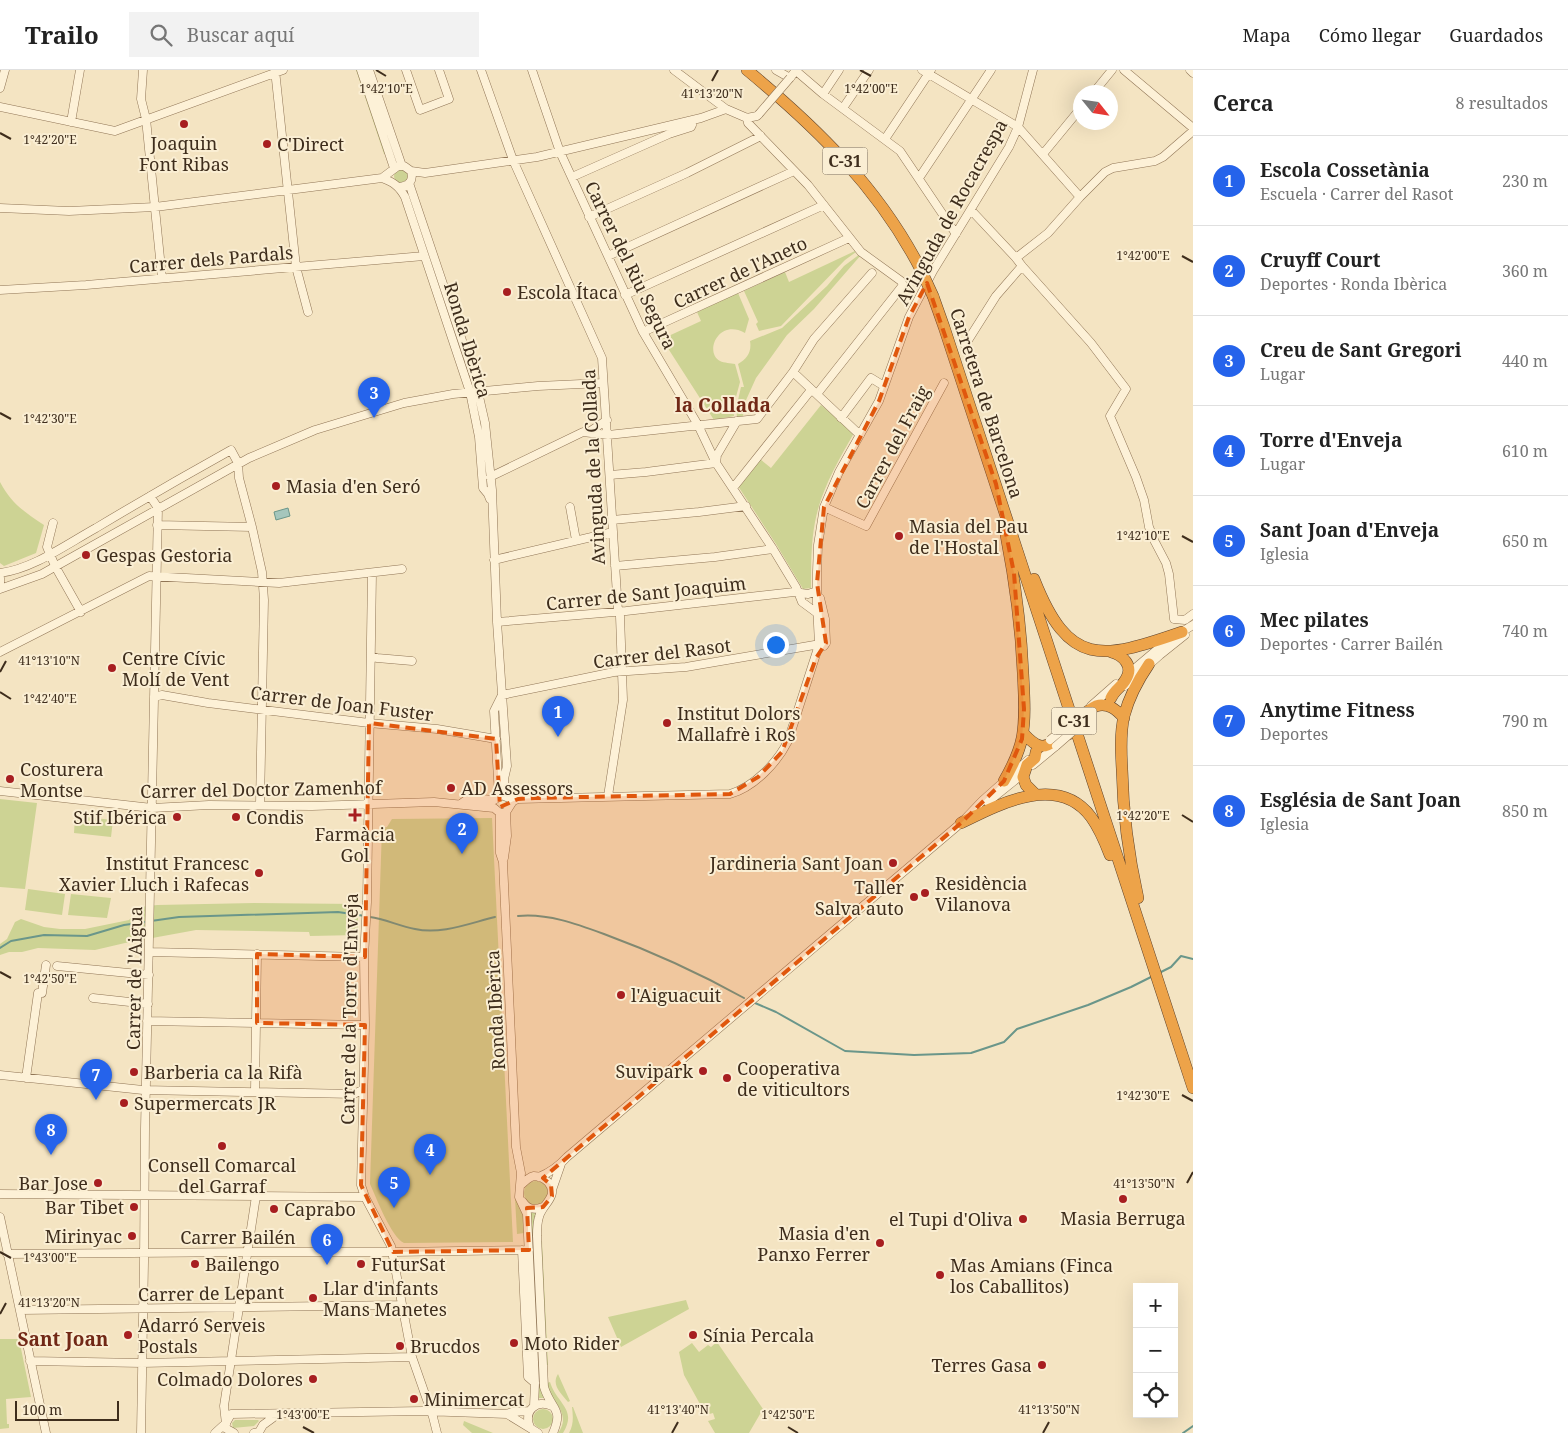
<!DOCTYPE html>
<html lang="es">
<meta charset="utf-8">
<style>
body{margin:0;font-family:"Noto Serif",serif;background:#f2f2f2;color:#222}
.controls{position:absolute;right:15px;bottom:15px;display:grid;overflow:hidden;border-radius:0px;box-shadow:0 5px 20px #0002}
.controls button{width:45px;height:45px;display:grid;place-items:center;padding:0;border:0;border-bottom:1px solid #e0e0e0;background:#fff;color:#222;font:25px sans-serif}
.compass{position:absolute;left:1073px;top:15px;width:45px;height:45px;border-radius:50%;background:#fff;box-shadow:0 5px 20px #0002;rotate:120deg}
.scale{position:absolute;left:15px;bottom:12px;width:104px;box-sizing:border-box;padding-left:5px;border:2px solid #3e2d1c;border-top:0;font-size:14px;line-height:18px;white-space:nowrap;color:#3e2d1c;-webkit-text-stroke:4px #faeed3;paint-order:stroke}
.you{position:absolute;left:775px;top:574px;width:18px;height:18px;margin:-12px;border:4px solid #fff;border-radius:50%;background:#1a73e8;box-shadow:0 0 0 8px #1a73e833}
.badge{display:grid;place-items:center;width:32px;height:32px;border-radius:50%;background:#2563eb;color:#fff;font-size:16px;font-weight:700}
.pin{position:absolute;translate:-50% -41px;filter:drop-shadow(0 1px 2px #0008)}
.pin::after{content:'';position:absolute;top:26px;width:18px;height:15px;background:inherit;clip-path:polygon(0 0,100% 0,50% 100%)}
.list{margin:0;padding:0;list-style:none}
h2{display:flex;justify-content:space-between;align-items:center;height:65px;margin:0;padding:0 20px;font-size:21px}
h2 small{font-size:16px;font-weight:400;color:#767676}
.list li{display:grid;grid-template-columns:32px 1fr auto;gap:15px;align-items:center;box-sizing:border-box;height:90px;padding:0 20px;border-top:1px solid #e0e0e0}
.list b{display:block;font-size:19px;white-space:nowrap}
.list p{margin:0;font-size:16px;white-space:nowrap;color:#767676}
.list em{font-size:16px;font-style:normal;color:#767676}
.icon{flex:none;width:28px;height:28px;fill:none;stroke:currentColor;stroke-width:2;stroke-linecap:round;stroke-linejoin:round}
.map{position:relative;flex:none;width:1193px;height:1363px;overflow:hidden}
header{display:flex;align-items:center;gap:30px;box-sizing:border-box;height:70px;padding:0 25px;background:#fff;border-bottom:1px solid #e0e0e0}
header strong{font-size:24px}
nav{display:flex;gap:28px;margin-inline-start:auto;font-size:18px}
.search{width:350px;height:45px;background:#f2f2f2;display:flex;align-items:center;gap:12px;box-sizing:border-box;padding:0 18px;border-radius:0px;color:#767676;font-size:19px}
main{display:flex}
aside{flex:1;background:#fff}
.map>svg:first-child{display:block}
</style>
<header>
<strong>Trailo</strong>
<div class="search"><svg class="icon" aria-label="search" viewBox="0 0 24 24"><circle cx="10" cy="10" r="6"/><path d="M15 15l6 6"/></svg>Buscar aquí</div>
<nav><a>Mapa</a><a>Cómo llegar</a><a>Guardados</a></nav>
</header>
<main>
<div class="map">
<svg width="1193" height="1363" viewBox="0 0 1193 1363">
<rect width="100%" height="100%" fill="#f4e4c2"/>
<!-- green -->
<path fill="#cdd394" d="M356,0H358L387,84H384Z
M394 106a7 7 0 1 1 14 0a7 7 0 1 1-14 0Z
M412,134L463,284L462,285L411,135Z
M855,181L856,182L845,190L781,256L759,261L756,254L758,252L744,221L785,202L789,212Z
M860,184L861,185L814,239L787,265L756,308L742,339L744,340L743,346L737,347L736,339L741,317H744L738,294C747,289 752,282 750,271L782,258L827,216L844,196Z
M738,223L749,249L745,263C718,248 704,283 720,291C724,293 731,293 735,294L740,312L733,338L734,346L714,350L662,269L701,251L697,242Z
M821,335L854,363C838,391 821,420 815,452C811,473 811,496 811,518L803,519L776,474L738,416L760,389L771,398Z
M0,412C12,434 23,441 44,455L36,483L4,496L0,493Z
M0,729L37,733L25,819L0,817Z
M75,746L113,750L111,767L74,763Z
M492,748L513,1172L404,1173C391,1167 376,1127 370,1114L382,758L387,757L392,749Z
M28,819L65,824L62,845L25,840Z
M71,824L111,828L107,848L68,845Z
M254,833L358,834V865L310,866L309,862L196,860L125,873L95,880L38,878L22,882H9L0,885V874L7,869L15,852L21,849L44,857L60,859H85L129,850L141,837L157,835Z
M524 1123a12 12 0 1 1 24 0a12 12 0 1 1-24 0Z
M515,1128L523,1145L524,1163L517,1164Z
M530,1142L536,1143L534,1153L541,1312L544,1328H538L539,1318Z
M540,1171H542L548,1295H546Z
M686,1230L689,1239L621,1277L608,1247Z
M0,1269H19L31,1327L6,1329L7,1354H9V1358L0,1359Z
M717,1272L763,1339L749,1363H715L708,1351L715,1349L713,1343L706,1345L684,1305L679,1282L692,1273L699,1282L708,1275L711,1277Z
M558,1304L570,1331L568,1332C561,1323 551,1315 558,1304Z
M550,1312C556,1333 578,1339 563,1363H558C573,1343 550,1332 547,1313Z
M572,1337H573L583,1363H569C574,1354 573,1346 572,1337Z
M533 1349a10 10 0 1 1 20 0a10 10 0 1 1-20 0Z
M235,1350H258L259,1351L254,1356L233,1358L232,1353Z
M464,1351L493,1363H472L463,1355Z"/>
<!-- water -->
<path fill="#a5c6bc" stroke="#6a968a" d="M288,438L290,446L276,450L274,442Z"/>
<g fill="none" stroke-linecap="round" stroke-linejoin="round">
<!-- stream -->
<path stroke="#6a968a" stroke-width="2" d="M518,846C547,843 577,854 604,864C653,882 699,903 744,928
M370,847C385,849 399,856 415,859C441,865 470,853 495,847
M151,851L179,847L338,842L365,846
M0,878L11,871L44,865L87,866L124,855L146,852
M1159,903L1171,897L1181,886L1193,889
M755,933L776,942L845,981L914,985L971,983L1004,972L1017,959L1088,935L1131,917L1153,906
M1183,1363L1193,1356"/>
<defs>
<path id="minor" d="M143,0L141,29L146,49L162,208
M275,0L296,197L308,242
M361,0L394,98
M369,0L402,96
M406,0L420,40L449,29L439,0
M481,0L513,90L602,288L618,541L620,546L623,630L608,726
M532,0L560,82L643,262L698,355L716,393L773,479L796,517L802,532L825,549
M674,0L726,39
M776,0L790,8L793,4
M795,0L823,24L900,81L956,164
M922,0L1018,57L1080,127
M1124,0L1193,58
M1190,0L1193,3
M0,18L5,0
M1094,22L1112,0
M823,24L839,0
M0,37L115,61L283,0
M843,38L869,0
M747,48L748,53L808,115L861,182L901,211L903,215L817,324
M71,52L80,0
M885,69L931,0
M1043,84L1080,39
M411,101L425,103L537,87L701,48L726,39L747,48L757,46L759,44
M572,107L669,64L691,57L692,55L684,56
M382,108C393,112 399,116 405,127L470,322L479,367L483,418L488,424L490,429
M919,108L991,0
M409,113L475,309L485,353L492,420L497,552L507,696L504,709L505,726
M0,138L69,141L155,137L382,108L398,96H404L411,101C414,111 409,116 399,117
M971,140L1016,188L1022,196L1091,273L1126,319L1110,346L1136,407L1144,430L1149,457L1155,472L1166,493L1169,504L1174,549L1185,550L1193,544
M589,147L687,103L761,66
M608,186L794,101
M1016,188L1048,163L1080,127L1105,102L1113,98L1155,91L1163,87L1193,61
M0,220L86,215L424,186
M625,225L824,135
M643,262L849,168
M965,275L996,226L1022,196
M793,302L860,365
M841,348L871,308L884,316
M589,362L607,350
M610,405L646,402L716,393L717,385L737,351
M490,407L583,362L608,365L757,349L793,302L814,269L872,203
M733,418L811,320
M570,437L576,470
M824,437L866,456L944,313
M612,450L699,442L746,436
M53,453L47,477L55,496L81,542
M157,455L252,457
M494,490L613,462
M615,496L715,487L773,479
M0,503C33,499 67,474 96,458C141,431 186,405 231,380L238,393L239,408L252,457L262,502L264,530L260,734
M372,503L367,832L364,887L365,955L361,1115L365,1127L391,1176L412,1287L433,1347L437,1363
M0,508V519L42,504L249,388L315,360L404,333L453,324L538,316L603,313
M820,528L825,549L826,573L824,576
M497,552L626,541L794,522L808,524L817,521
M0,582L149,506L279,513L402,499
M371,586L377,588L412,591
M1127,605L1166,572L1193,555
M1125,616L1160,585L1185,565
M502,625L614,602L686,597L826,573
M154,627L162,625L208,633L369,653L437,659L496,669
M1091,636L1116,614
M1033,695L1056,676
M0,721L152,738L209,735L312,736L434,732L494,738L500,743L506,742
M499,726L494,641L502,625
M988,732L1024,703
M462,733L469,728L494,730L502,725L509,728L518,729L730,724C754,717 777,693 788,671L819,575L817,533V502L818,475L824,437L839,402L879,331L909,247L933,201L1009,77L1018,57L1033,0
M500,743V783L503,792L516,1077L521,1103L519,1127L527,1144L535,1313L534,1336
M504,788L507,766L506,742L513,731L518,729
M150,882L364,887
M57,896L149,905
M93,928L148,934
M147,951L365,955
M0,1005L143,1020L354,1024L362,1020
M26,1008L38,923H42L46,895
M255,1021L257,884
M539,1107C551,1102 559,1096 567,1087L961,753L982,731L1028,690
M521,1115C525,1111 529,1107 534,1106C540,1106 544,1108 548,1112C560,1126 542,1134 539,1147C537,1153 537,1160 537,1166L544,1317C551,1340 564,1338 553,1363
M552,1120L561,1094
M0,1124L365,1127
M523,1132C528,1140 535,1140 543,1137
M0,1147L46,1363
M522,1180L528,1307L535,1313
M7,1184L255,1182H393L529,1180
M21,1240L402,1235
M30,1291L142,1293L412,1287
M507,1344L538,1363
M226,1354L224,1336L256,1126
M530,1357C523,1341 536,1329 552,1336
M225,1358L234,1363
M141,1363L144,1192L145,1059L158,438L150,426
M215,1363L226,1353L231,1344L423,1341L507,1344L512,1342L529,1341
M254,1363L259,1362L263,1355L278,1344"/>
<path id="highway" d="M747,0C817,58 879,118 921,200
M933,226L944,257L1193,1018
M1034,509C1069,598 1101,590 1182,562
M1111,628C1115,619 1122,617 1126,609C1134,596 1123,585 1111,582
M1079,646C1088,643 1089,639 1096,636C1108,632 1117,640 1124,648
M1023,663C1046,688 1047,671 1071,663
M1004,711C1012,697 1019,683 1022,668C1026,647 1024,624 1023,603C1021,556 1015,511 1006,465
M1035,724L1026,715L1023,707L1027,695L1035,688L1036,682
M961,753C999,734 1058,703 1091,747C1099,758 1105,772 1110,785
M1138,828C1128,783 1123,746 1122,699C1121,682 1120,663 1124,646C1129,627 1138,610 1149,594"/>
</defs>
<!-- minor casing -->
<use href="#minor" stroke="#907556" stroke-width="9"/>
<!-- highway casing -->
<use href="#highway" stroke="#5e422b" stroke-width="12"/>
<!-- minor -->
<use href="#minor" stroke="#fdf1d7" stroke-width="8"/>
<!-- highway -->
<use href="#highway" stroke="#eda349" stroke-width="11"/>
<defs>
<path id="minor-bridge" d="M759,44L790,8
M1050,670L1081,644
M1056,676L1088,648"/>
<path id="highway-bridge" d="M921,200L933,226"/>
</defs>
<!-- minor-bridge casing -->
<use href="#minor-bridge" stroke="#907556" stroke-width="9" stroke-linecap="butt"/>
<!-- highway-bridge casing -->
<use href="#highway-bridge" stroke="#5e422b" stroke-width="12" stroke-linecap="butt"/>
<!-- minor-bridge -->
<use href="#minor-bridge" stroke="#fdf1d7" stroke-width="8"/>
<!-- highway-bridge -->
<use href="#highway-bridge" stroke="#eda349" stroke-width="11"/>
</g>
<!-- marked area -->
<path fill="#e0570d" fill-opacity="0.2" stroke="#e0570d" stroke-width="4" stroke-dasharray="10 6" stroke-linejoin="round" d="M927,213L996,414L1014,503L1024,639L1022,669L1004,711L961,753L543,1108L551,1115L552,1126L543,1137L527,1138L529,1180L393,1182L361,1115L365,955L257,953V884L365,887L369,653L496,669L500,737L518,729L535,728L730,724L758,707L782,682L816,588L826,573L817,513L824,437L879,331L909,247Z"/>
<!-- ticks -->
<path fill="none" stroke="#3e2d1c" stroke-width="2" d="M376,0L386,6M860,0L871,6M712,11L718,0M0,63L11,69M1182,186L1193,192M0,343L11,349M1182,466L1193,472M0,602L6,591M0,622L11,629M1182,745L1193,752M0,902L11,908M1182,1025L1193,1031M1187,1113L1193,1102M0,1182L11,1188M0,1244L6,1233M303,1357L314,1363M788,1357L798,1363M672,1363L678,1352M1043,1363L1049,1352"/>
<!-- markers -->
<g fill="#a71e20" stroke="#faeed3" stroke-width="2">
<circle cx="184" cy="54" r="5"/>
<circle cx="267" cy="74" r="5"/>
<circle cx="507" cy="222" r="5"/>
<circle cx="276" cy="416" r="5"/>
<circle cx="899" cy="466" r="5"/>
<circle cx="86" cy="485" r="5"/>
<circle cx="112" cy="598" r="5"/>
<circle cx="667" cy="653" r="5"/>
<circle cx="10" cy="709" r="5"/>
<circle cx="451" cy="718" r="5"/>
<path d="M352.5 737.5h5v5h5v5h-5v5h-5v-5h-5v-5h5z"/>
<circle cx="177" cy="747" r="5"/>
<circle cx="236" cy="747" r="5"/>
<circle cx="893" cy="793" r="5"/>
<circle cx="259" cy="803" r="5"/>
<circle cx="925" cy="823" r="5"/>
<circle cx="914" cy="827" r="5"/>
<circle cx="621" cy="925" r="5"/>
<circle cx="703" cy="1001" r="5"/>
<circle cx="134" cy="1002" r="5"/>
<circle cx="727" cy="1008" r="5"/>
<circle cx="124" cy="1033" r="5"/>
<circle cx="222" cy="1076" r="5"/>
<circle cx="98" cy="1113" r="5"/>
<circle cx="1123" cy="1129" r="5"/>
<circle cx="134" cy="1137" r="5"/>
<circle cx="274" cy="1139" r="5"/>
<circle cx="1023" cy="1149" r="5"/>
<circle cx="132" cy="1166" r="5"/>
<circle cx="880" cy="1173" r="5"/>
<circle cx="195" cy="1194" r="5"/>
<circle cx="361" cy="1194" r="5"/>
<circle cx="940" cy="1205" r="5"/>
<circle cx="313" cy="1228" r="5"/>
<circle cx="128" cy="1265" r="5"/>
<circle cx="693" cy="1265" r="5"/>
<circle cx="514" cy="1273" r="5"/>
<circle cx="400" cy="1276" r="5"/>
<circle cx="1042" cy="1295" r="5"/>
<circle cx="313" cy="1309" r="5"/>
<circle cx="414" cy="1329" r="5"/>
</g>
<g text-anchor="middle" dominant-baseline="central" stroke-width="4" stroke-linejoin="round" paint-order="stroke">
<!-- shield labels -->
<g fill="#faeed3" stroke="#766753" stroke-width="1">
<rect x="822.5" y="77.5" width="45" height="27" rx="4"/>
<rect x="1051.5" y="637.5" width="45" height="27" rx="4"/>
</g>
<g font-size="16" font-weight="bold" fill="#3e2d1c">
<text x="845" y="91">C-31</text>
<text x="1074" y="651">C-31</text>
</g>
<!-- poi labels -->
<g font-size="18" fill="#3e2d1c" stroke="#faeed3" text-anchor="start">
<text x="184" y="73" text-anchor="middle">Joaquin<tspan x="184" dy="21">Font Ribas</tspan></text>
<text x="277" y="74">C'Direct</text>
<text x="517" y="222">Escola Ítaca</text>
<text x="286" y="416">Masia d'en Seró</text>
<text x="909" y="456">Masia del Pau<tspan x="909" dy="21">de l'Hostal</tspan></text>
<text x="96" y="485">Gespas Gestoria</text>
<text x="122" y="588">Centre Cívic<tspan x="122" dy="21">Molí de Vent</tspan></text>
<text x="677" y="643">Institut Dolors<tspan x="677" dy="21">Mallafrè i Ros</tspan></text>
<text x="20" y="699">Costurera<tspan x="20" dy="21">Montse</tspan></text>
<text x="461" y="718">AD Assessors</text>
<text x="167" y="747" text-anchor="end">Stif Ibérica</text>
<text x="246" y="747">Condis</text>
<text x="355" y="764" text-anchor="middle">Farmàcia<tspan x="355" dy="21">Gol</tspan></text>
<text x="249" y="793" text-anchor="end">Institut Francesc<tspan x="249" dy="21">Xavier Lluch i Rafecas</tspan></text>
<text x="883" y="793" text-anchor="end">Jardineria Sant Joan</text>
<text x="935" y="813">Residència<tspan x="935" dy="21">Vilanova</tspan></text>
<text x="904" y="817" text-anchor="end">Taller<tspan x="904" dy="21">Salva auto</tspan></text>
<text x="631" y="925">l'Aiguacuit</text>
<text x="737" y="998">Cooperativa<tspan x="737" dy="21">de viticultors</tspan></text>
<text x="693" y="1001" text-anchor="end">Suvipark</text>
<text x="144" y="1002">Barberia ca la Rifà</text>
<text x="134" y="1033">Supermercats JR</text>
<text x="222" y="1095" text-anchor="middle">Consell Comarcal<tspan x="222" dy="21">del Garraf</tspan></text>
<text x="88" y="1113" text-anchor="end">Bar Jose</text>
<text x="124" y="1137" text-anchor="end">Bar Tibet</text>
<text x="284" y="1139">Caprabo</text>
<text x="1123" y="1148" text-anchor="middle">Masia Berruga</text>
<text x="1013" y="1149" text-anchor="end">el Tupi d'Oliva</text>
<text x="870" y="1163" text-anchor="end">Masia d'en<tspan x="870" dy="21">Panxo Ferrer</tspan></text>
<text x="122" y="1166" text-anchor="end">Mirinyac</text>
<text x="205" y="1194">Bailengo</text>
<text x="371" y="1194">FuturSat</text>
<text x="950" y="1195">Mas Amians (Finca<tspan x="950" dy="21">los Caballitos)</tspan></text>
<text x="323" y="1218">Llar d'infants<tspan x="323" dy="21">Mans Manetes</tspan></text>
<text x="138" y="1255">Adarró Serveis<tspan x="138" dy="21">Postals</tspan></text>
<text x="703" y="1265">Sínia Percala</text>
<text x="524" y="1273">Moto Rider</text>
<text x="410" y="1276">Brucdos</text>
<text x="1032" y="1295" text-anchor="end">Terres Gasa</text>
<text x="303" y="1309" text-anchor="end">Colmado Dolores</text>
<text x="424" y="1329">Minimercat</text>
</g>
<!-- street labels -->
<g font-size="18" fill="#3e2d1c" stroke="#faeed3">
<text transform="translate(951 142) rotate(-61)">Avinguda de Rocacrespa</text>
<text transform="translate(211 189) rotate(-5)">Carrer dels Pardals</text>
<text transform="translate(631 195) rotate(64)">Carrer del Riu Segura</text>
<text transform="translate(740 202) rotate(-25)">Carrer de l'Aneto</text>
<text transform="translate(468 270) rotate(73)">Ronda Ibèrica</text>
<text transform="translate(987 333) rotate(72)">Carretera de Barcelona</text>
<text transform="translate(892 377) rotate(-62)">Carrer del Fraig</text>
<text transform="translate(593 397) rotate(-93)">Avinguda de la Collada</text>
<text transform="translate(646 523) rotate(-6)">Carrer de Sant Joaquim</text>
<text transform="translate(662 583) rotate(-7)">Carrer del Rasot</text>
<text transform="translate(342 633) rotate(7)">Carrer de Joan Fuster</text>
<text transform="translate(261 719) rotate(-1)">Carrer del Doctor Zamenhof</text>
<text transform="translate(134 908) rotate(-89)">Carrer de l'Aigua</text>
<text transform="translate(349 939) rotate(-89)">Carrer de la Torre d'Enveja</text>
<text transform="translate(495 940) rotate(-93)">Ronda Ibèrica</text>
<text x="238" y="1167">Carrer Bailén</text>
<text transform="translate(211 1223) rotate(-1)">Carrer de Lepant</text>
</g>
<!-- neighbourhood labels -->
<g font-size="19" font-weight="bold" fill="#712816" stroke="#faeed3">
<text x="723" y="335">la Collada</text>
<text x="63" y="1269">Sant Joan</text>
</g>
</g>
<g font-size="12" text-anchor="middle" fill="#3e2d1c" stroke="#faeed3" stroke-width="4" stroke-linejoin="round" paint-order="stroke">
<text x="871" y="23">1°42'00"E</text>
<text x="386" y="23">1°42'10"E</text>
<text x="712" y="28">41°13'20"N</text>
<text x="50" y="74">1°42'20"E</text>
<text x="1143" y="190">1°42'00"E</text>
<text x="50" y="353">1°42'30"E</text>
<text x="1143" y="470">1°42'10"E</text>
<text x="49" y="595">41°13'10"N</text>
<text x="50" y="633">1°42'40"E</text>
<text x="1143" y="750">1°42'20"E</text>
<text x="50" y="913">1°42'50"E</text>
<text x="1143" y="1030">1°42'30"E</text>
<text x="1144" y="1118">41°13'50"N</text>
<text x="50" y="1192">1°43'00"E</text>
<text x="49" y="1237">41°13'20"N</text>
<text x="678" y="1344">41°13'40"N</text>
<text x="1049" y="1344">41°13'50"N</text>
<text x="303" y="1349">1°43'00"E</text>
<text x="788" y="1349">1°42'50"E</text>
</g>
</svg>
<div class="controls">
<button>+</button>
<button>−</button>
<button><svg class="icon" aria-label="locate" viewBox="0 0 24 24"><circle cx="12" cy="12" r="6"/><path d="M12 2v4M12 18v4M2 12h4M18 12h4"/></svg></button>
</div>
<svg class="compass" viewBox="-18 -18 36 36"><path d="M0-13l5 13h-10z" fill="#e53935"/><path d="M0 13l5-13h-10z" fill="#767676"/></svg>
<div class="scale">100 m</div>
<div class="you"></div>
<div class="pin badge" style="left:558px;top:667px">1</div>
<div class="pin badge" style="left:462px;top:784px">2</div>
<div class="pin badge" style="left:374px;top:348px">3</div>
<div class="pin badge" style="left:430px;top:1105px">4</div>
<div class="pin badge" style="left:394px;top:1138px">5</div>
<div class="pin badge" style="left:327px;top:1195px">6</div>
<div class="pin badge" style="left:96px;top:1030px">7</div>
<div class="pin badge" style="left:51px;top:1085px">8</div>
</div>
<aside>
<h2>Cerca<small>8 resultados</small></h2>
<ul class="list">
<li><span class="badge">1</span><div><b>Escola Cossetània</b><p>Escuela · Carrer del Rasot</p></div><em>230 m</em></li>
<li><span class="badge">2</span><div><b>Cruyff Court</b><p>Deportes · Ronda Ibèrica</p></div><em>360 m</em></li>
<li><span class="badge">3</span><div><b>Creu de Sant Gregori</b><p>Lugar</p></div><em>440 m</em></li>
<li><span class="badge">4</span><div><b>Torre d'Enveja</b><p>Lugar</p></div><em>610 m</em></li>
<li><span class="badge">5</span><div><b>Sant Joan d'Enveja</b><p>Iglesia</p></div><em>650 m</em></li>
<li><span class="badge">6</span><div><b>Mec pilates</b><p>Deportes · Carrer Bailén</p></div><em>740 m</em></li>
<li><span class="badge">7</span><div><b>Anytime Fitness</b><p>Deportes</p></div><em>790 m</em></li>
<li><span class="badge">8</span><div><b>Església de Sant Joan</b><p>Iglesia</p></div><em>850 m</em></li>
</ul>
</aside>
</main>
